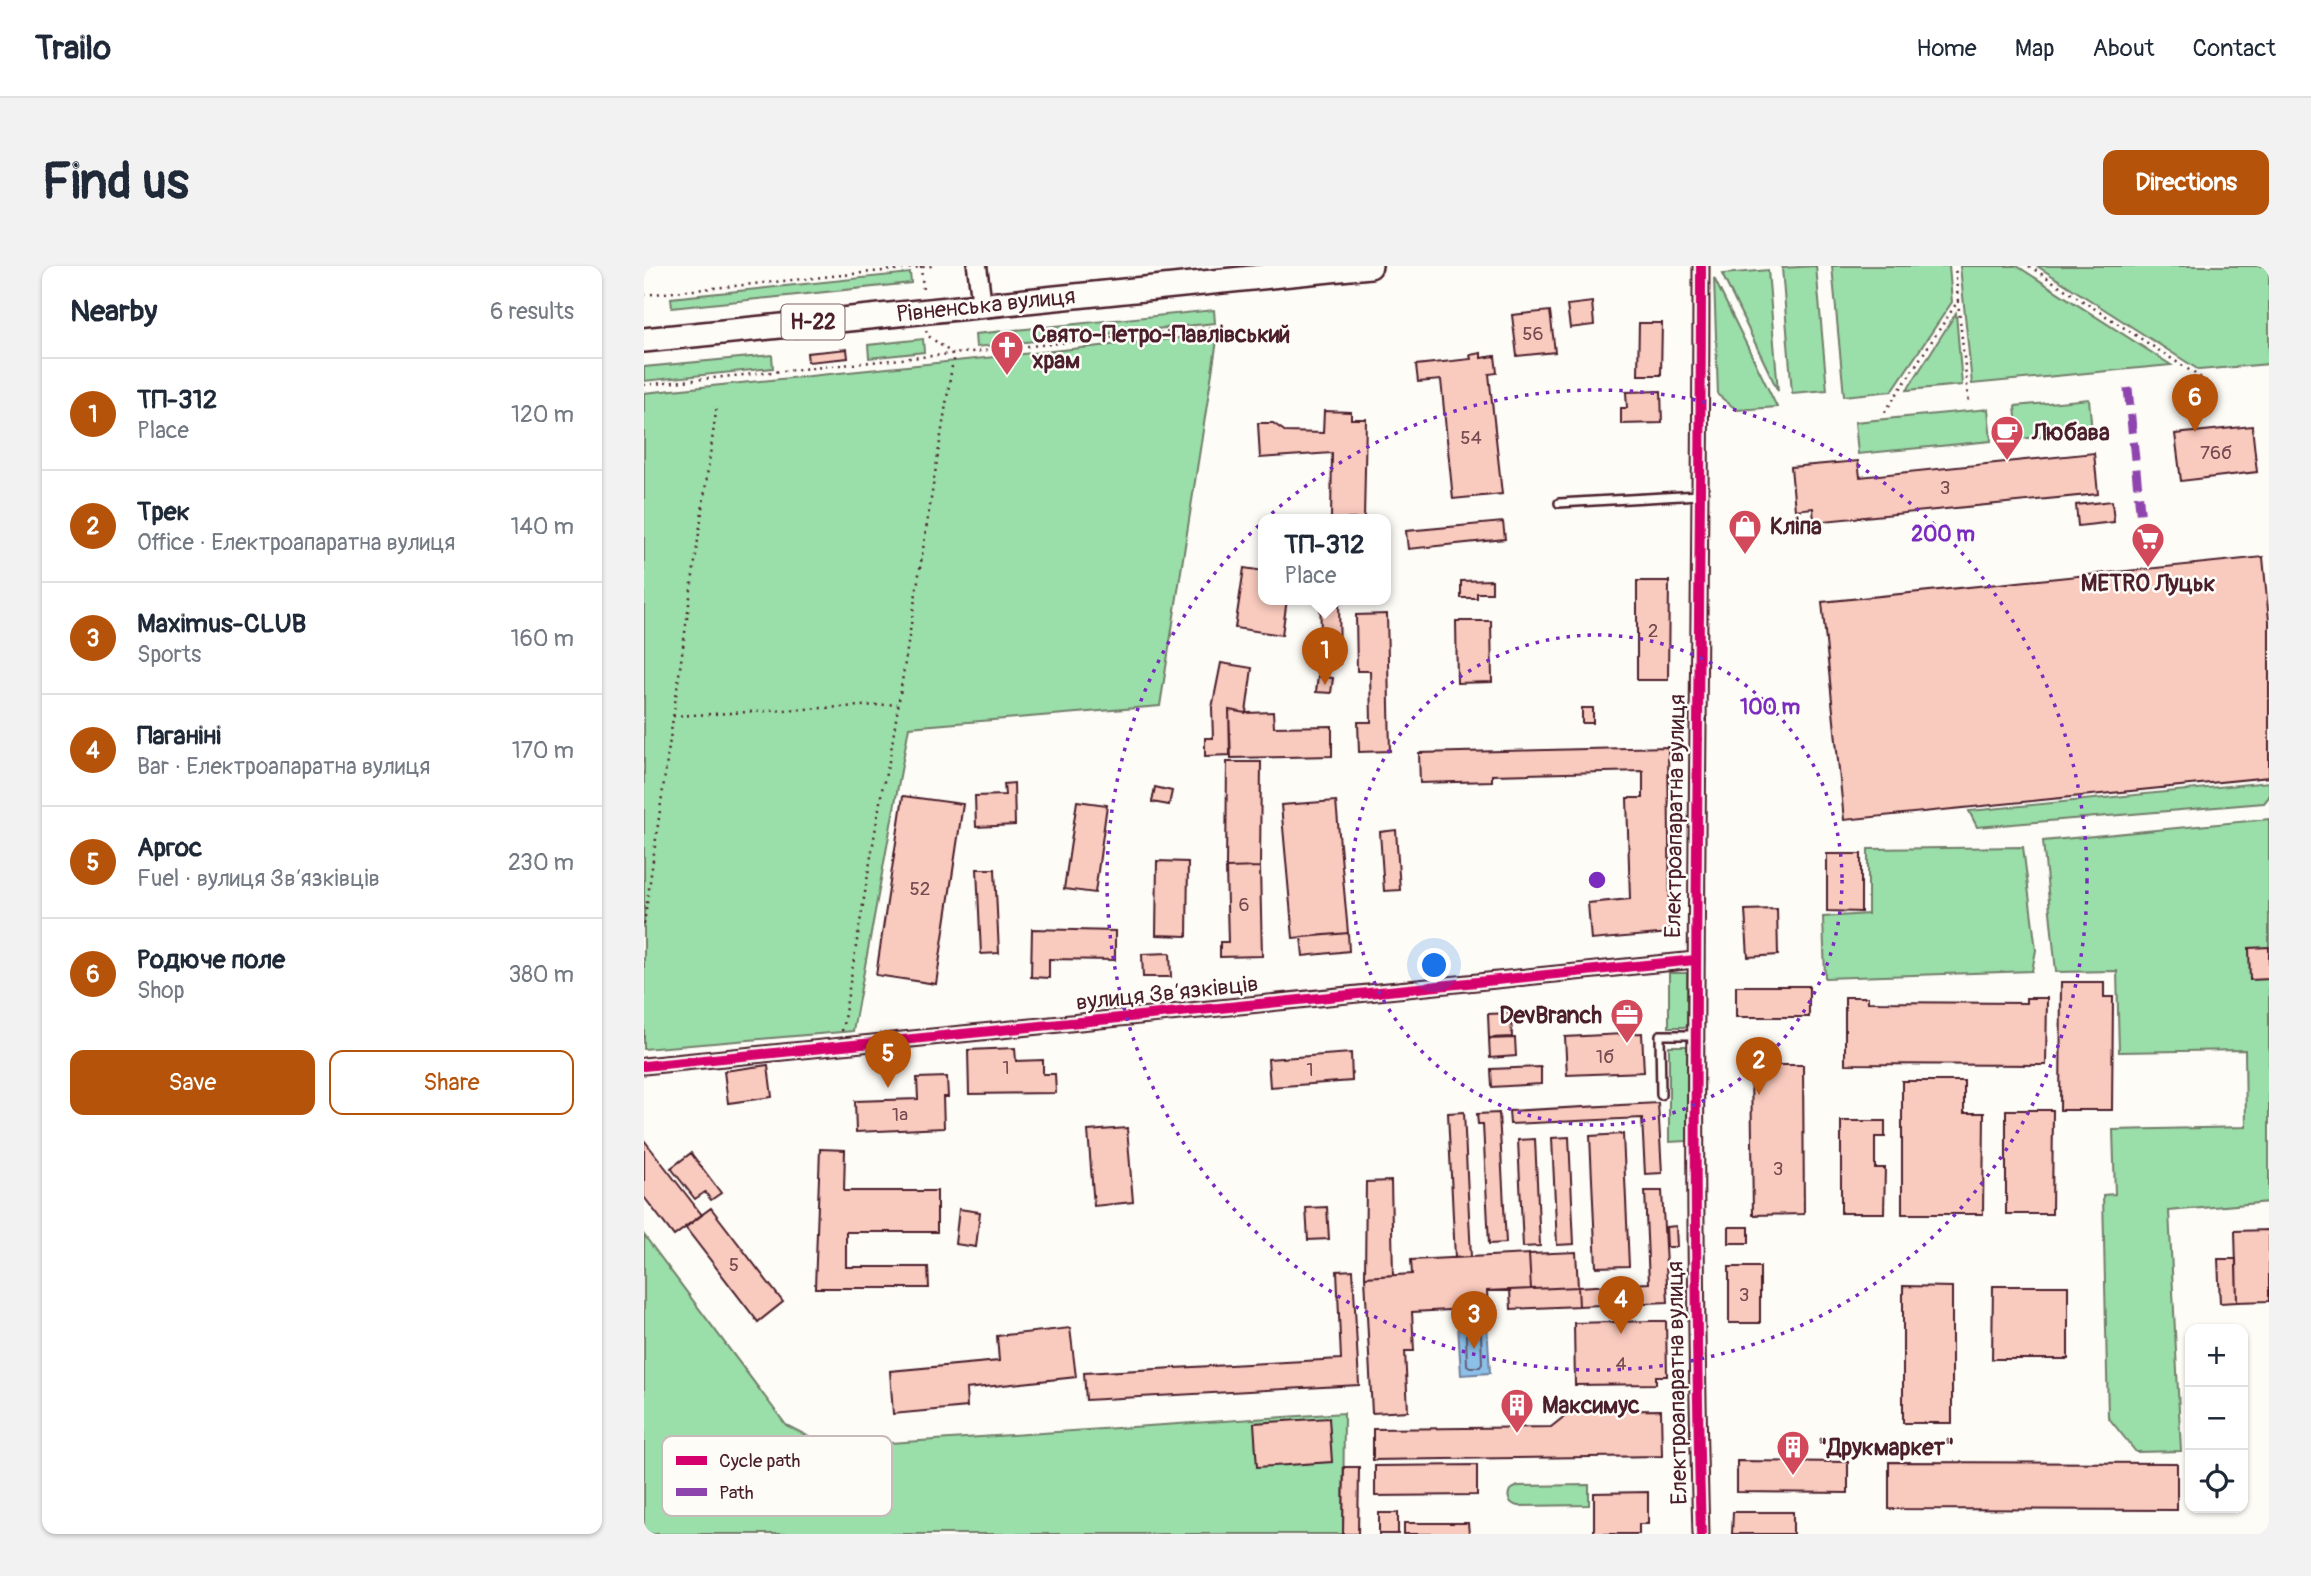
<!DOCTYPE html>
<meta charset="utf-8">
<style>
body{margin:0;font-family:Pangolin,sans-serif;background:#f2f2f3;color:#1f2937}
.controls{position:absolute;right:21px;bottom:21px;display:grid;overflow:hidden;border-radius:14px;box-shadow:0 2px 5px #0004}
.controls button{width:63px;height:63px;display:grid;place-items:center;padding:0;border:0;border-bottom:2px solid #e0e1e3;background:#fff;color:#1f2937;font:35px sans-serif}
.you{position:absolute;left:791px;top:700px;width:24px;height:24px;margin:-18px;border:5px solid #fff;border-radius:50%;background:#1a73e8;box-shadow:0 0 0 10px #1a73e833}
.badge{display:grid;place-items:center;width:46px;height:46px;border-radius:50%;background:#b45309;color:#fff;font-size:23px;font-weight:700}
.pin{position:absolute;translate:-50% -58px;filter:drop-shadow(0 2px 4px #0008)}
.pin::after{content:'';position:absolute;top:37px;width:24px;height:21px;background:inherit;clip-path:polygon(0 0,100% 0,50% 100%)}
.popup{position:absolute;left:614px;top:248px;width:133px;height:91px;box-sizing:border-box;display:grid;place-content:center;border-radius:14px;background:#fff;filter:drop-shadow(0 2px 5px #0005);font-size:23px;white-space:nowrap;color:#747a83}
.popup b{font-size:26px;color:#1f2937}
.popup::after{content:'';position:absolute;left:50%;top:100%;margin-left:-14px;border:14px solid transparent;border-top-color:#fff}
.list{margin:0;padding:0;list-style:none}
h2{display:flex;justify-content:space-between;align-items:center;height:91px;margin:0;padding:0 28px;font-size:30px}
h2 small{font-size:23px;font-weight:400;color:#747a83}
.list li{display:grid;grid-template-columns:46px 1fr auto;gap:21px;align-items:center;box-sizing:border-box;height:112px;padding:0 28px;border-top:2px solid #e0e1e3}
.list b{display:block;font-size:26px;white-space:nowrap}
.list p{margin:0;font-size:23px;white-space:nowrap;color:#747a83}
.list em{font-size:23px;font-style:normal;color:#747a83}
.actions{display:flex;gap:14px;padding:21px 28px}
.actions a{flex:1;padding:16px 0;border:2px solid #b45309;border-radius:14px;text-align:center;font-size:24px;color:#b45309}
.actions .main{background:#b45309;color:#fff}
.icon{flex:none;width:38px;height:38px;fill:none;stroke:currentColor;stroke-width:2;stroke-linecap:round;stroke-linejoin:round}
.map{position:relative;flex:none;width:1625px;height:1268px;overflow:hidden;border-radius:14px}
header{display:flex;align-items:center;gap:42px;box-sizing:border-box;height:98px;padding:0 35px;background:#fff;border-bottom:2px solid #e0e1e3}
header strong{font-size:33px}
nav{display:flex;gap:38px;margin-inline-start:auto;font-size:24px}
.intro{display:flex;align-items:center;justify-content:space-between;box-sizing:border-box;height:168px;padding:0 42px}
h1{margin:0;font-size:49px}
.button{padding:18px 32px;border-radius:14px;background:#b45309;color:#fff;font-size:24px;font-weight:700}
main{display:flex;gap:42px;padding:0 42px}
aside{flex:1;background:#fff;border-radius:14px;box-shadow:0 2px 5px #0004}
.map>svg:first-child{display:block}
</style>
<header>
<strong>Trailo</strong>
<nav><a>Home</a><a>Map</a><a>About</a><a>Contact</a></nav>
</header>
<div class="intro"><h1>Find us</h1><a class="button">Directions</a></div>
<main>
<aside>
<h2>Nearby<small>6 results</small></h2>
<ul class="list">
<li><span class="badge">1</span><div><b>ТП-312</b><p>Place</p></div><em>120 m</em></li>
<li><span class="badge">2</span><div><b>Трек</b><p>Office · Електроапаратна вулиця</p></div><em>140 m</em></li>
<li><span class="badge">3</span><div><b>Maximus-CLUB</b><p>Sports</p></div><em>160 m</em></li>
<li><span class="badge">4</span><div><b>Паганіні</b><p>Bar · Електроапаратна вулиця</p></div><em>170 m</em></li>
<li><span class="badge">5</span><div><b>Аргос</b><p>Fuel · вулиця Звʼязківців</p></div><em>230 m</em></li>
<li><span class="badge">6</span><div><b>Родюче поле</b><p>Shop</p></div><em>380 m</em></li>
</ul>
<div class="actions"><a class="main">Save</a><a>Share</a></div>
</aside>
<div class="map">
<svg width="1625" height="1268" viewBox="0 0 1625 1268">
<rect width="100%" height="100%" fill="#fdfcf7"/>
<filter id="ink" filterUnits="userSpaceOnUse"><feTurbulence type="fractalNoise" baseFrequency=".0143" numOctaves="2"/><feDisplacementMap in="SourceGraphic" scale="14" xChannelSelector="R" yChannelSelector="G"/><feConvolveMatrix kernelMatrix="1 2 1 2 8 2 1 2 1" color-interpolation-filters="sRGB"/></filter>
<g filter="url(#ink)">
<!-- green -->
<path fill="#9adea9" stroke="#727e6a" stroke-width="2" d="M1172,0L1183,124L1148,127L1138,2Z
M1188,0H1305L1308,36L1248,125L1200,130Z
M1316,0H1373L1527,99L1328,118Z
M1393,0H1625V98L1555,104Z
M1124,4L1134,125L1078,8Z
M266,7L267,17L28,42L27,32Z
M1070,12L1133,141L1093,144L1074,129Z
M570,44L571,57L332,81L331,68Z
M1312,47L1318,119L1263,124Z
M574,68L516,440L265,461L209,765L0,783V127Z
M279,73L280,86L225,92L224,79Z
M128,89L129,102L0,115V101Z
M1445,133L1448,166L1374,173L1371,140Z
M1344,143L1347,175L1214,188L1211,156Z
M1625,516V531L1620,537L1333,561L1325,545Z
M1625,553V936L1525,945L1537,1185L1492,1186L1464,1151L1459,929L1471,928L1469,864L1602,861L1601,784L1475,786L1473,705L1412,706L1399,575Z
M1379,581L1392,684L1388,705L1181,712L1179,651L1224,648V583Z
M1025,707H1043V761H1025Z
M1025,780H1043V875L1025,876Z
M0,969L142,1159L185,1181L700,1147L699,1268H0Z
M945,1219V1239L874,1240C866,1238 862,1232 866,1224L874,1220Z"/>
<!-- water -->
<path fill="#8cc0e9" stroke="#72809d" stroke-width="2" d="M843,1058L846,1107L817,1109L814,1060Z"/>
<g fill="none" stroke-linecap="round" stroke-linejoin="round">
<!-- shore -->
<path stroke="#645f77" stroke-width="2" d="M825,1066H834L837,1068L838,1098L836,1101H826L823,1099L822,1069Z"/>
</g>
<!-- building -->
<path fill="#f9cabe" stroke="#4a1f2b" stroke-width="2" d="M948,36L950,59L926,62L923,39Z
M906,45L911,86L873,90L868,49Z
M995,57H1018L1017,109H994Z
M203,83L204,92L164,96L163,87Z
M837,87V92L851,90L853,107L845,108L858,228L809,233L797,114L774,116L772,99L827,93L826,89Z
M1017,125L1018,157L977,158V142H983L982,126Z
M680,145L707,146V153H722L720,253H687L688,187L616,192L614,157H629L642,166L679,167Z
M1608,160L1613,206L1537,215L1531,168Z
M1450,187L1454,228L1170,256L1169,242L1151,244L1147,201L1214,195L1216,211Z
M1468,235L1470,256L1434,260L1432,239Z
M859,256L861,273L764,283L762,265Z
M1619,291L1625,355V511L1200,554L1178,336Z
M600,302L620,305V333H643L638,369L591,362Z
M848,314V327H833V332H817V315Z
M993,315H1025L1024,414H993Z
M676,333H695L696,398L678,399Z
M743,348L746,485L715,486L714,456H727L726,405H713L712,349Z
M812,355H847L848,416L813,417Z
M577,397L608,402L602,447L585,444L586,489L561,490V472H569L568,442Z
M674,410L689,412L687,427L672,426Z
M938,442H949V457H938Z
M585,444L602,447L629,446L630,461L688,460V490L587,492Z
M1024,481L1026,667L947,674L944,637L986,633L983,532H999V505L848,509V515L776,517L775,487Z
M583,496H617L616,601L582,602Z
M370,517L371,559L332,561L331,530L361,529L360,518Z
M511,521L528,525L525,539L508,536Z
M259,530L319,538L292,718L232,709Z
M433,535L463,539L451,627L420,623Z
M692,535L704,667L649,672L637,539Z
M752,564L756,624L740,625L736,566Z
M1183,588H1217V646L1183,645Z
M513,595L544,596L543,670L512,669Z
M616,601L618,690L576,691V676H584L582,602Z
M333,603H351L355,687L337,688Z
M1133,643L1134,689L1104,691L1101,644Z
M388,663L471,665V694L405,693V712L387,711Z
M704,667L705,685L659,690L657,671Z
M1625,681V713L1606,714L1605,682Z
M526,687L527,711H499L498,688Z
M1417,716H1460V731H1469L1468,844H1416Z
M1092,720H1165V751H1092Z
M1201,731H1224V736L1382,737V732H1403L1402,799L1201,798Z
M867,747L868,771L845,772L844,748Z
M998,767L1000,806L923,809L921,771Z
M871,772L872,790L846,792L845,773Z
M371,782L372,795L399,794V808H411L412,827L325,828L324,784Z
M707,787L708,815L626,821L624,793Z
M124,799L128,831L84,837L80,805Z
M1107,799H1159L1160,948L1109,949Z
M897,801V818L848,821L847,803Z
M303,811L304,831H299L300,862L212,866L211,835L274,833L273,812Z
M1258,815H1320V847H1340L1339,948H1258Z
M1014,837L1018,907L1001,908L998,852L866,858L865,845Z
M1362,844H1409L1408,948H1362Z
M820,846L827,991L811,992L804,847Z
M855,847L862,977L845,978L839,858H834L833,848Z
M1197,855H1241V871H1231V902H1241L1240,947H1197Z
M483,862L489,936L450,940L444,865Z
M979,868L985,1000L952,1001L946,870Z
M925,871L930,978L913,979L908,872Z
M891,873L896,980L879,981L874,874Z
M0,874L58,949L30,970L0,931Z
M176,883L201,884L200,925H293V966H202V1001H284L285,1022H171Z
M47,887L77,927L67,934L61,926L51,933L27,902Z
M747,915L749,1009L721,1011L722,916Z
M1001,925H1018L1024,1036L935,1040L934,1021L1005,1017Z
M683,941L685,973L664,974L662,942Z
M67,942L139,1036L114,1056L41,961Z
M315,943L336,946L332,981L311,978Z
M1032,960L1033,981H1023L1022,961Z
M1085,961H1105V977H1085Z
M1625,964V1035L1593,1036L1591,965Z
M932,986L934,1021L887,1023L885,988Z
M885,988L887,1023L843,1025L844,1042L768,1046L770,1085H761L764,1145L728,1147L721,1011L768,1008L767,994Z
M1574,993H1592L1593,1036L1576,1037Z
M1085,1001H1116V1057H1085Z
M709,1004L715,1119L442,1134L440,1107L697,1093L693,1005Z
M1259,1020L1308,1021V1157H1259Z
M1349,1020H1424V1093H1348Z
M934,1021L935,1040L867,1043L866,1024Z
M1008,1055H1022L1023,1110H1012V1118L931,1119L930,1057Z
M426,1062L432,1111L322,1123L323,1141L249,1148L246,1105L355,1095L353,1070Z
M1017,1144L1018,1190L729,1194V1163L907,1161L927,1145Z
M685,1152L688,1196L613,1201L610,1157Z
M1093,1195L1204,1196V1227L1093,1226Z
M1245,1196L1533,1197V1244L1245,1243Z
M833,1199V1229L731,1230V1200Z
M700,1201H715L714,1268H699Z
M1004,1226V1258H995V1268H950V1227Z
M1089,1246H1149V1268H1088Z
M735,1247H754V1268H735Z
M760,1257H824L825,1268H760Z"/>
<g fill="none" stroke-linecap="round" stroke-linejoin="round">
<defs>
<path id="service" d="M915,237L1055,229
M1017,829L1016,769H1051"/>
<path id="minor" d="M0,800L1051,694
M1057,1268C1045,845 1057,423 1057,0"/>
<path id="tertiary" d="M333,0L338,39"/>
<path id="primary" d="M0,74L726,0"/>
</defs>
<!-- service casing -->
<use href="#service" stroke="#4a1f2b" stroke-width="12"/>
<!-- minor casing -->
<use href="#minor" stroke="#4a1f2b" stroke-width="19"/>
<!-- tertiary casing -->
<use href="#tertiary" stroke="#4a1f2b" stroke-width="23"/>
<!-- primary casing -->
<use href="#primary" stroke="#4a1f2b" stroke-width="28"/>
<!-- path -->
<path stroke="#4a1f2b" stroke-width="2.5" stroke-dasharray="2 5" stroke-linecap="butt" d="M277,0L279,25
M1385,0L1562,115
M0,29L288,0
M1314,35L1325,138
M0,119L584,60
M1241,146L1314,35L1311,0
M29,450L253,438
M0,658L73,139
M198,765L238,524L246,491L309,94V88L283,69L282,63"/>
<!-- service -->
<use href="#service" stroke="#fdfcf7" stroke-width="7"/>
<!-- minor -->
<use href="#minor" stroke="#fdfcf7" stroke-width="14"/>
<!-- tertiary -->
<use href="#tertiary" stroke="#fdfcf7" stroke-width="18"/>
<!-- primary -->
<use href="#primary" stroke="#fdfcf7" stroke-width="23"/>
<!-- quiet -->
<path stroke="#8e44ad" stroke-width="9" stroke-dasharray="18 9" stroke-linecap="butt" d="M1484,122L1498,265"/>
<defs>
<path id="cycleway" d="M0,800L1051,694
M1057,1268C1045,845 1057,423 1057,0"/>
</defs>
<!-- cycleway casing -->
<use href="#cycleway" stroke="#fdfcf7" stroke-width="15"/>
<!-- cycleway -->
<use href="#cycleway" stroke="#d6006c" stroke-width="10"/>
</g>
</g>
<!-- distance rings -->
<g fill="none" stroke="#7b2cbf" stroke-width="3.5" stroke-dasharray="3.5 7">
<circle cx="953" cy="614" r="245"/>
<circle cx="953" cy="614" r="490"/>
</g>
<!-- icons -->
<defs>
<symbol id="church-pin" viewBox="-11 -11 22 30"><path d="M0 17L-7.5 6A9.5 9.5 0 1 1 7.5 6Z" fill="#d1495b" stroke="#fdfcf7"/><path d="M-1.2-6h2.4v3.5h3.3v2.4h-3.3V6h-2.4V-.1h-3.3v-2.4h3.3Z" fill="#fff"/></symbol>
<symbol id="cafe-pin" viewBox="-11 -11 22 30"><path d="M0 17L-7.5 6A9.5 9.5 0 1 1 7.5 6Z" fill="#d1495b" stroke="#fdfcf7"/><path d="M-5.5-4.5H6V0H3Q3 3.5 0 3.5H-2.5Q-5.5 3.5-5.5 0ZM3-3.2v2h1.7v-2ZM-6 4.5H4V6H-6Z" fill="#fff"/></symbol>
<symbol id="shop-pin" viewBox="-11 -11 22 30"><path d="M0 17L-7.5 6A9.5 9.5 0 1 1 7.5 6Z" fill="#d1495b" stroke="#fdfcf7"/><path d="M-5-2.5h2.3a2.7 3.5 0 0 1 5.4 0H5L5.5 6h-11ZM-1.5-2.5h3a1.5 2.3 0 0 0-3 0Z" fill="#fff"/></symbol>
<symbol id="supermarket-pin" viewBox="-11 -11 22 30"><path d="M0 17L-7.5 6A9.5 9.5 0 1 1 7.5 6Z" fill="#d1495b" stroke="#fdfcf7"/><path d="M-6-5.5h2.5l.6 2H6L4.5 2H-2.5L-4.4-4H-6ZM-1.5 3.2a1.3 1.3 0 1 0 .1 0ZM3 3.2a1.3 1.3 0 1 0 .1 0Z" fill="#fff"/></symbol>
<symbol id="office-pin" viewBox="-11 -11 22 30"><path d="M0 17L-7.5 6A9.5 9.5 0 1 1 7.5 6Z" fill="#d1495b" stroke="#fdfcf7"/><path d="M-6-3h4V-5.5h4V-3h4V5H-6ZM-1-4.5V-3h2v-1.5ZM-6 0V1H6V0Z" fill="#fff"/></symbol>
<symbol id="building-pin" viewBox="-11 -11 22 30"><path d="M0 17L-7.5 6A9.5 9.5 0 1 1 7.5 6Z" fill="#d1495b" stroke="#fdfcf7"/><path d="M-4-6H4V6H1V3H-1V6H-4ZM-2.5-4.3h1.7v1.8h-1.7ZM.8-4.3h1.7v1.8H.8ZM-2.5-1h1.7V.8h-1.7ZM.8-1h1.7V.8H.8Z" fill="#fff"/></symbol>
</defs>
<g fill-rule="evenodd">
<use href="#church-pin" x="344" y="62" width="38" height="52"/>
<use href="#cafe-pin" x="1344" y="147" width="38" height="52"/>
<use href="#shop-pin" x="1082" y="241" width="38" height="52"/>
<use href="#supermarket-pin" x="1485" y="254" width="38" height="52"/>
<use href="#office-pin" x="964" y="730" width="38" height="52"/>
<use href="#building-pin" x="854" y="1120" width="38" height="52"/>
<use href="#building-pin" x="1130" y="1162" width="38" height="52"/>
</g>
<g text-anchor="middle" dominant-baseline="central" stroke-width="5" stroke-linejoin="round" paint-order="stroke">
<!-- number labels -->
<g font-size="19" fill="#764a50">
<text x="889" y="68">56</text>
<text x="827" y="172">54</text>
<text x="1572" y="187">76б</text>
<text x="1301" y="222">3</text>
<text x="1009" y="365">2</text>
<text x="276" y="623">52</text>
<text x="600" y="639">6</text>
<text x="961" y="791">1б</text>
<text x="362" y="802">1</text>
<text x="666" y="804">1</text>
<text x="256" y="849">1а</text>
<text x="1134" y="903">3</text>
<text x="90" y="999">5</text>
<text x="1100" y="1029">3</text>
<text x="977" y="1098">4</text>
</g>
<!-- shield labels -->
<rect fill="#fdfcf7" stroke="#806168" stroke-width="2" x="137.5" y="38.5" width="63" height="35" rx="5"/>
<g font-size="21" font-weight="bold" fill="#4a1f2b">
<text x="169" y="56">Н-22</text>
</g>
<!-- street labels -->
<g font-size="23" fill="#4a1f2b" stroke="#fdfcf7">
<text transform="translate(342 39) rotate(-6)">Рівненська вулиця</text>
<text transform="translate(1031 550) rotate(-89)">Електроапаратна вулиця</text>
<text transform="translate(523 727) rotate(-6)">вулиця Звʼязківців</text>
<text transform="translate(1033 1117) rotate(-91)">Електроапаратна вулиця</text>
</g>
<!-- poi labels -->
<g font-size="23" font-weight="bold" fill="#4a1f2b" stroke="#fdfcf7" text-anchor="start">
<text x="388" y="68">Свято-Петро-Павлівський<tspan x="388" dy="26">храм</tspan></text>
<text x="1388" y="166">Любава</text>
<text x="1126" y="260">Кліпа</text>
<text x="1504" y="317" text-anchor="middle">METRO Луцьк</text>
<text x="958" y="749" text-anchor="end">DevBranch</text>
<text x="898" y="1139">Максимус</text>
<text x="1174" y="1181">"Друкмаркет"</text>
</g>
</g>
<!-- legend -->
<rect x="18" y="1170" width="230" height="80" rx="10" fill="#fdfcf7" stroke="#c7baba" stroke-width="2"/>
<rect x="32" y="1190" width="31" height="9" fill="#d6006c"/>
<rect x="32" y="1222" width="31" height="8" fill="#8e44ad"/>
<g font-size="19" fill="#4a1f2b">
<text x="75" y="1201">Cycle path</text>
<text x="75" y="1233">Path</text>
</g>
<circle cx="953" cy="614" r="10" fill="#7b2cbf" stroke="#fdfcf7" stroke-width="3.5"/>
<g font-size="21" text-anchor="middle" font-weight="bold" fill="#7b2cbf" stroke="#fdfcf7" stroke-width="5" stroke-linejoin="round" paint-order="stroke">
<text x="1299" y="275">200 m</text>
<text x="1126" y="448">100 m</text>
</g>
</svg>
<div class="controls">
<button>+</button>
<button>−</button>
<button><svg class="icon" aria-label="locate" viewBox="0 0 24 24"><circle cx="12" cy="12" r="6"/><path d="M12 2v4M12 18v4M2 12h4M18 12h4"/></svg></button>
</div>
<div class="you"></div>
<div class="pin badge" style="left:681px;top:419px">1</div>
<div class="popup"><b>ТП-312</b>Place</div>
<div class="pin badge" style="left:1115px;top:829px">2</div>
<div class="pin badge" style="left:830px;top:1083px">3</div>
<div class="pin badge" style="left:977px;top:1068px">4</div>
<div class="pin badge" style="left:244px;top:822px">5</div>
<div class="pin badge" style="left:1551px;top:166px">6</div>
</div>
</main>
